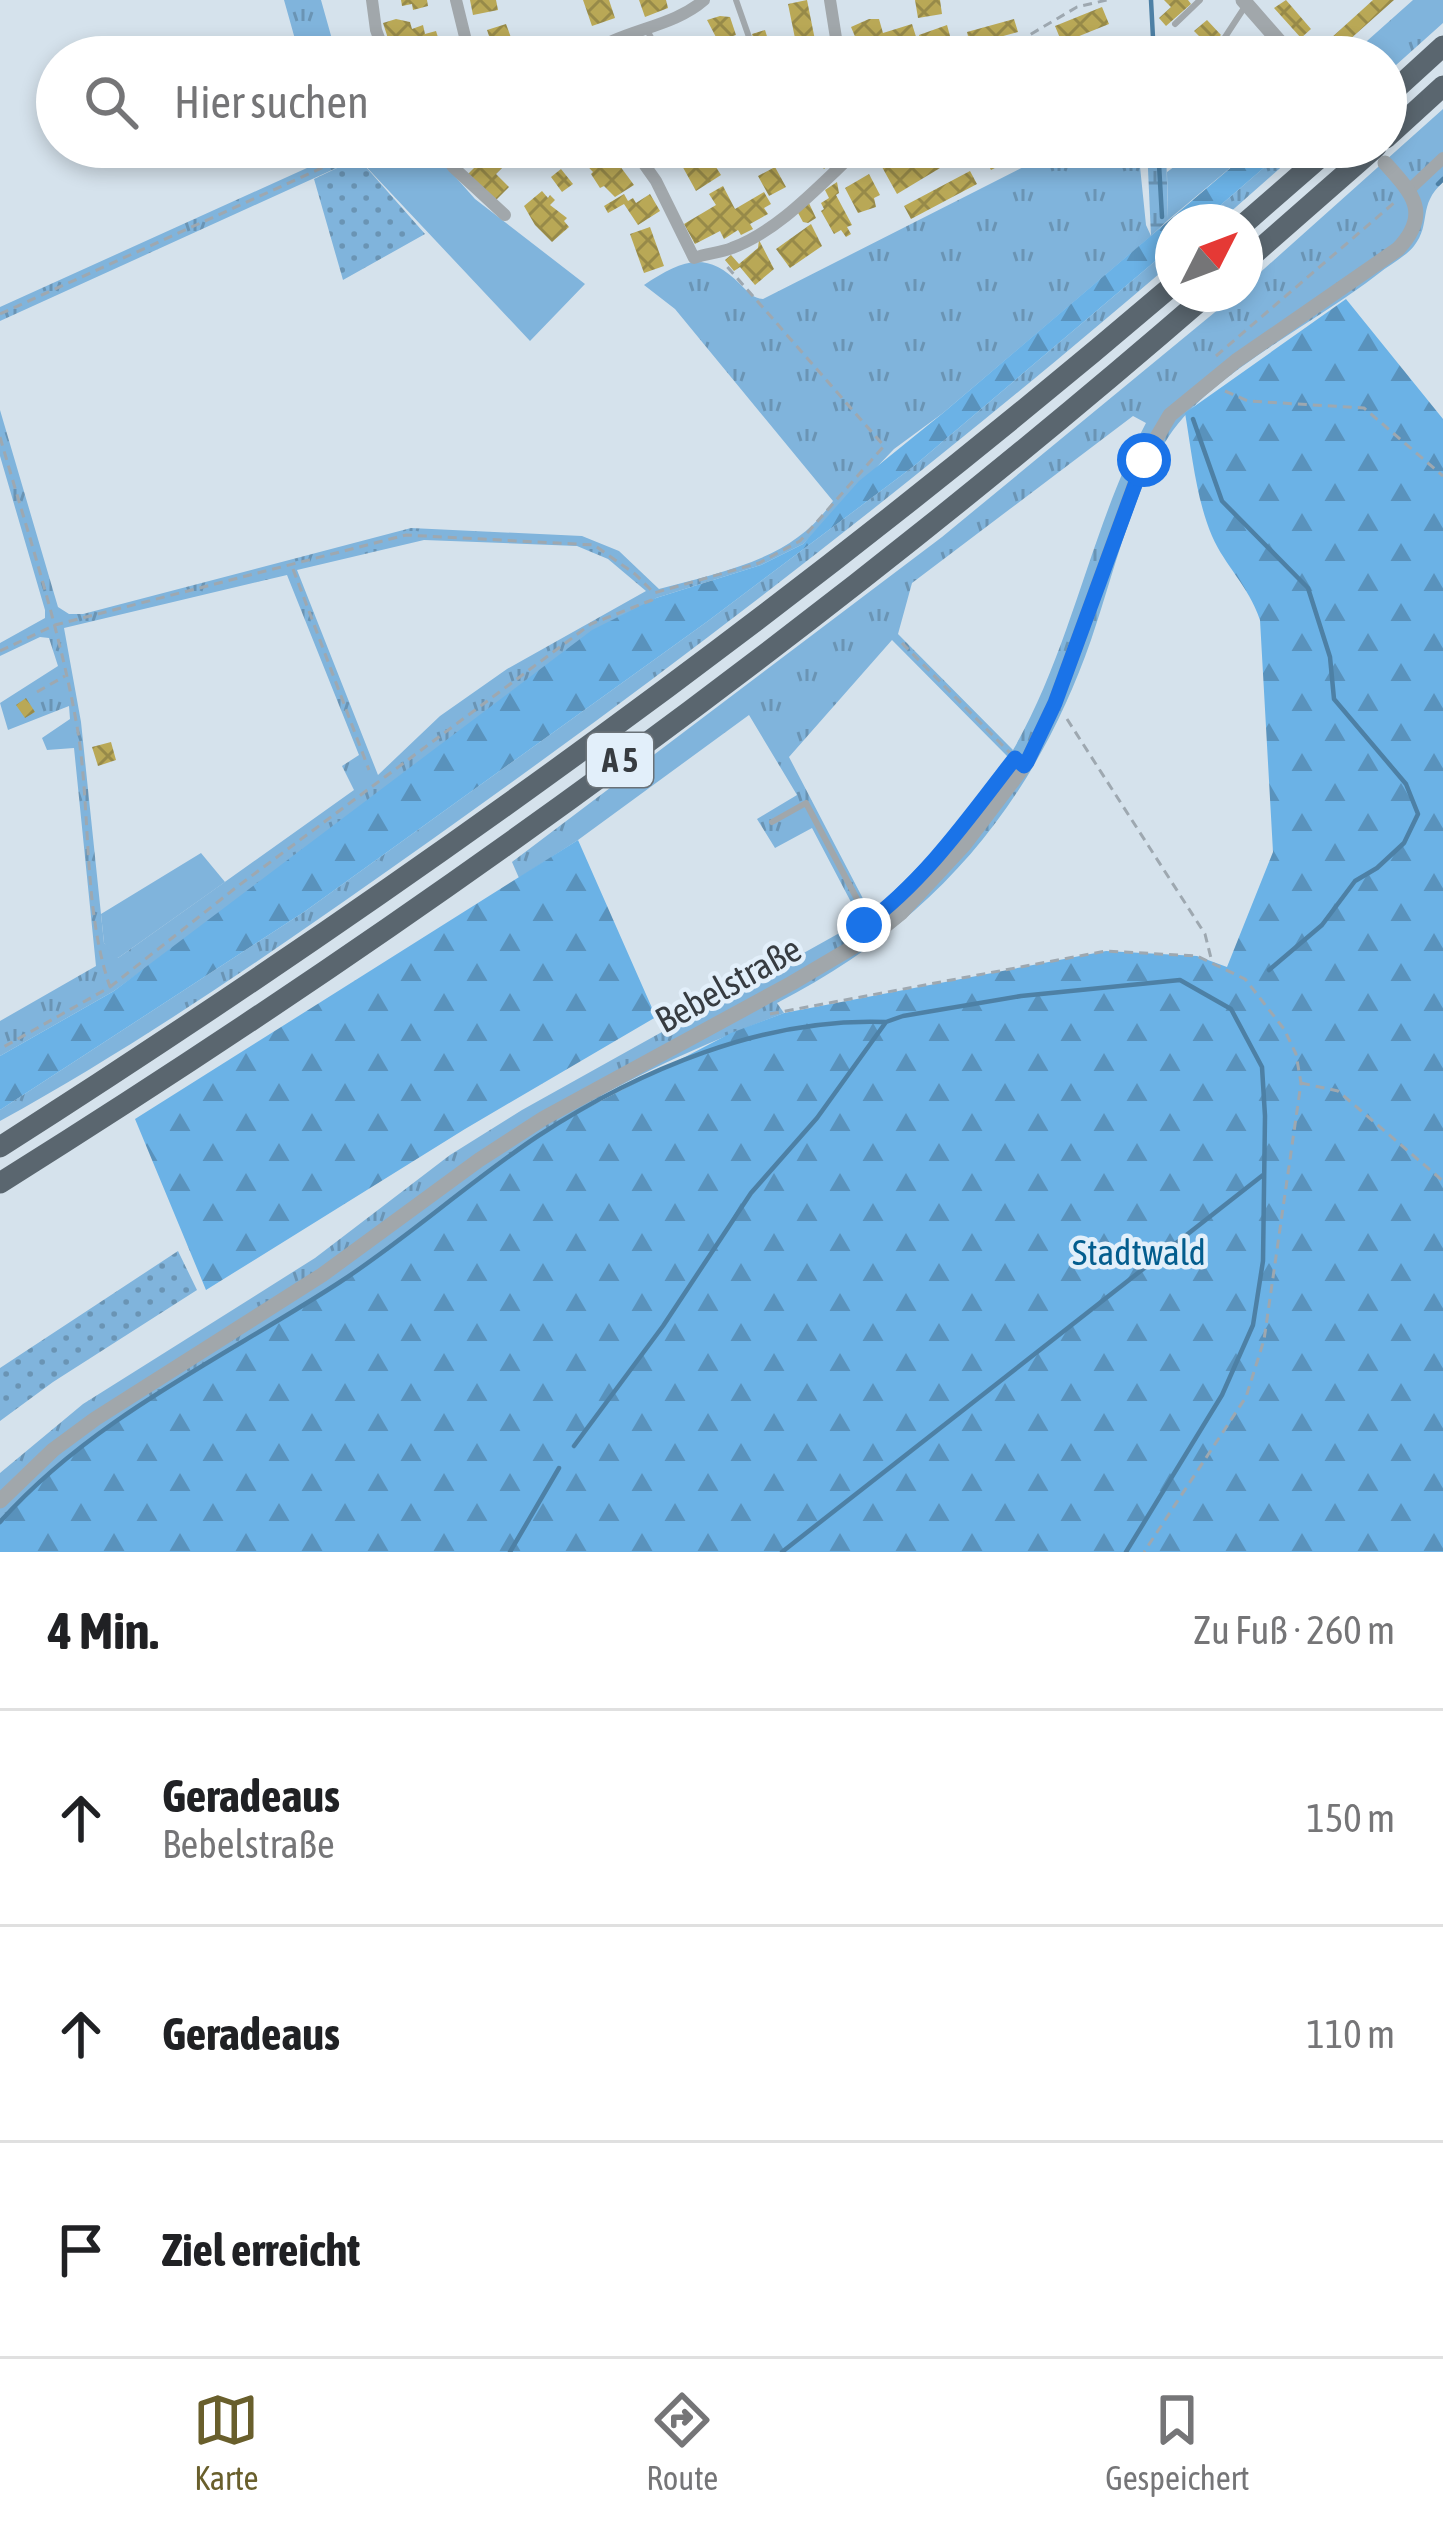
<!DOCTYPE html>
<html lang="de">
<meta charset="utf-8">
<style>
body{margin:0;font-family:"Asap Condensed",sans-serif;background:#f6f6f6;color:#202124}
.compass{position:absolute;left:1155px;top:204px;width:108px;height:108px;border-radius:50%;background:#fff;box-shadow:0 6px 18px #0003;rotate:48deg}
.stop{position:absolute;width:36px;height:36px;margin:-27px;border:9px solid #1a73e8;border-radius:50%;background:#fff}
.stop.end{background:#1a73e8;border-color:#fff;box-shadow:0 3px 12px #0008}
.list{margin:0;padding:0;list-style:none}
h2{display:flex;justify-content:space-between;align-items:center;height:156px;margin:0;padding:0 48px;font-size:51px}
h2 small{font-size:39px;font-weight:400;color:#757577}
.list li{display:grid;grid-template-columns:78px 1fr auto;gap:36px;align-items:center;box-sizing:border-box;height:216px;padding:0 48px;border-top:3px solid #e0e0e0}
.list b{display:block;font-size:45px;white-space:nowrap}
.list p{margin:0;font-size:39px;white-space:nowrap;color:#757577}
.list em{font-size:39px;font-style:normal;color:#757577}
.icon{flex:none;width:66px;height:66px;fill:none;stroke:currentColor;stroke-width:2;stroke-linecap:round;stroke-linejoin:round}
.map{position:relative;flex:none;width:1443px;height:1552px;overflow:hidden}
.search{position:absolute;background:#fff;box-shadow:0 6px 18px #0003;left:36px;right:36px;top:36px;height:132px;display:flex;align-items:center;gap:30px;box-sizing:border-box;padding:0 42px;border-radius:66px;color:#757577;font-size:45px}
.sheet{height:804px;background:#fff}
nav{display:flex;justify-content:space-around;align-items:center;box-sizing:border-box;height:168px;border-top:3px solid #e0e0e0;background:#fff;font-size:33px;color:#757577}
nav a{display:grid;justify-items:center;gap:6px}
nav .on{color:#695f2c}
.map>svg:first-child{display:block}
</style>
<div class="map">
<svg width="1443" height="1552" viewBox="0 0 1443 1552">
<defs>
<pattern id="grass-tufts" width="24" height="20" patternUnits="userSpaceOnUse" patternTransform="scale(3)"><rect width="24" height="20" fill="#80b4dc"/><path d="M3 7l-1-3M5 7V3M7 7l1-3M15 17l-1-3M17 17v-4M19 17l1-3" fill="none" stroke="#6a94b4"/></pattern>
<pattern id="forest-firs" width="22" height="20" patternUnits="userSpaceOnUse" patternTransform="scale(3)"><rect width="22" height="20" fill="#6bb2e6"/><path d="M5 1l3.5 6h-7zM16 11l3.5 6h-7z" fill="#5992bc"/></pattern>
<pattern id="wetland-marsh" width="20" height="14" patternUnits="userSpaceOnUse" patternTransform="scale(3)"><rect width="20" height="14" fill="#80b4dc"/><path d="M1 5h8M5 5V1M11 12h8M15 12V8" fill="none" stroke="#6a94b4"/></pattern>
<pattern id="park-dots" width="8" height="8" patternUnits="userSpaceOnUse" patternTransform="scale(3)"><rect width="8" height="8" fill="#80b4dc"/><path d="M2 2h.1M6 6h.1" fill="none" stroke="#6a94b4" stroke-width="1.8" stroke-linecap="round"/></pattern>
<pattern id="building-cross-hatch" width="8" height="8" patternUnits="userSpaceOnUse" patternTransform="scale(3)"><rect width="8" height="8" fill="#b9a856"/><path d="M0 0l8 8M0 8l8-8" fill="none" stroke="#978a49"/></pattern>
</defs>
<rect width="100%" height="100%" fill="#d5e2ec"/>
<!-- grass -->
<path fill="url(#grass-tufts)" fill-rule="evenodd" d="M284,0H321L337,57H300Z
M1413,0H1443V23L1386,74V57H1349Z
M1443,109V182C1417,206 1432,223 1414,246C1405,257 1389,265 1378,274C1317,322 1210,374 1169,436C1132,492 1113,576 1091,640C1033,806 933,923 777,1003L784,1013C706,1043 616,1082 547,1129C476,1177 412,1234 341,1281C226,1357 92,1417 0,1522V1473L83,1404L315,1258L450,1155L522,1110L861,921L812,828L775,848L757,819L797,795L749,715L578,840L519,878L512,862L942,537L1237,294H1245V286ZM1133,416L1146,423C1091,527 1071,650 1013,750L898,634L912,583ZM892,640L1009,758L960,825L871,914L789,757Z
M326,147H363L365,155L0,321V307L329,158Z
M1063,147H1138L1146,225L1151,236L943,413L894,449L803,544L761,565L656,598L114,991L0,1056V1021L96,966L74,748L47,750L42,738L70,719L69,706L8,730L0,703L58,666L49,638L40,637L0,656V643L45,618V610L0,456V410L58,607L69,614H83L411,528L582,536L619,551L659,589C724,571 793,560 833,501L675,309L644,285C681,261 705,249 740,284C749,293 753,298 763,299ZM424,540L577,546L608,559L646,591L507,669L440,716L378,775L297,570ZM287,575L359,755L342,766L354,790L118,958L104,943L81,722L64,628Z
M1288,147H1304L1219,222H1201Z
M1173,246V262C935,466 689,657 434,838C294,937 151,1038 0,1121V1110L304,912L708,621L914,466Z"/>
<!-- forest -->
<path fill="url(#forest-firs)" d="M1255,147H1288L1201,222H1173V246L914,466L708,621L304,912L0,1110V1056L114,991L592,630L656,598L761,565L803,544L859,481L943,413Z
M1346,299L1443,419V1552H0V1522L25,1494L100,1431L342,1281L549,1128L731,1033L784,1013L1106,951L1197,956L1227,967L1273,852L1260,620C1248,585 1225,566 1212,536C1196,498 1192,454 1185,413Z
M578,840L656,1017L465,1129L206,1290L135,1119Z"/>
<!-- wetland -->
<path fill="url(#wetland-marsh)" d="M1147,147H1166L1168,220L1151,236Z"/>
<!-- park -->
<path fill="url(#park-dots)" d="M358,158L425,234L343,280L314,179Z
M178,1251L197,1290L53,1382L0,1421V1368Z"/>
<!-- garden -->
<path fill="#80b4dc" d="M381,147H429L475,199L585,284L530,341L358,158Z
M1201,147H1255L1168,220L1167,172Z
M201,853L225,882L118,958L113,957L104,943L101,914Z"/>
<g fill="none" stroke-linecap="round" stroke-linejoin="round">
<!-- stream -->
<path stroke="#4d80a5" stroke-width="4.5" d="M1151,0L1154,57
M1158,147L1162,217
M1438,184L1443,179
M1193,419L1222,501L1308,588L1330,657L1334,699L1406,784L1418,814L1404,843L1377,868L1355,881L1322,925L1269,970
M574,1446L663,1326L751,1193L817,1118L886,1022L903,1016L1021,996L1180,980L1231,1009L1262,1067L1265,1116L1263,1261L1253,1325L1222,1395L1126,1552
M0,1522C93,1417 225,1357 340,1282C409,1237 470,1181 538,1136C639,1070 764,1017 886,1022
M510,1552L559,1468
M782,1552L1263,1175"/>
</g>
<!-- building -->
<path fill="url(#building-cross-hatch)" d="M401,0H427L428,6L413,10L412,4L402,6Z
M470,0H496L498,10L473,15Z
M583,0H609L615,18L592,26Z
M639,0H666L668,8L645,17Z
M807,0L816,45L822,55L766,57L797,48L788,4Z
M915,0H940L942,14L918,18Z
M1164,0H1188L1191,4L1166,26L1159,18L1171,7Z
M1286,0L1311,29L1301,38L1274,8Z
M1373,0H1394L1339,49L1330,39Z
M1102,7L1109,24L1062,43L1055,26Z
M720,16L730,17L736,35L718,41L707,20Z
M396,19L410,22L412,29L423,25L425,34L436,31L443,53L394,57L383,23Z
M869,19H879L883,33L912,24L918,43L889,52L886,43L862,53L851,27Z
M1014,19L1018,32L970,45L967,32Z
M1207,20L1221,35L1197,57H1178L1201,38L1194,31Z
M506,24L513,43L518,57H496L487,30Z
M947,25L950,36L921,43L919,35Z
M765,30L772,52L759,56L752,34Z
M743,36L747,49L738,52L734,38Z
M691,37L697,57H673L670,47Z
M620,45L622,50L635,45L640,57L609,55L607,50Z
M487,147H513L518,152L496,174L509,187L495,201L466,176L491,151Z
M588,147H606L609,162L614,158L634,185L615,197L604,186L600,188L591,174L593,172L577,155Z
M699,147H718L707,153L721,175L696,191L680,162L701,151Z
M819,147H850L824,169L811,154Z
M914,147H941L950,162L897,194L882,167Z
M992,147H1011L1016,157L991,170L982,153Z
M775,167L786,187L769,196L758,176Z
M561,169L573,184L562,192L551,177Z
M970,171L977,184L911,219L904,206Z
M869,174L880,195L874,198L876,207L858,213L845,188Z
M837,182L839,193L836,195L852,225L847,227L851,234L846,237L841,230L834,234L821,211L824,209L821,203L829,198L825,190Z
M723,186L735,209L764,192L771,204L764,208L768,214L750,224L753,229L741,235L738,230L724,239L720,231L695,244L684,224L716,205L709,194Z
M542,191L548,198L550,195L555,200L550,205L567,218L564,221L569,227L552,242L535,225L524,206Z
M624,194L628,201L633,198L636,203L650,194L660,211L638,225L624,204L608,213L604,206Z
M808,201L816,218L808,223L803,222L797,211Z
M811,224L822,246L790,268L776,249Z
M650,227L664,266L644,273L630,234Z
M759,240L774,269L755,285L740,267L734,271L725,260L731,255L739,264L758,248Z
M26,698L35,712L25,718L16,705Z
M111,742L116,760L98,766L92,747Z"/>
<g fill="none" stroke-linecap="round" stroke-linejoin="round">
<!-- path -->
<path stroke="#9ea8b0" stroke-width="3" stroke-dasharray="9 6" stroke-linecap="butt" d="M992,57L1077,7L1107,0
M0,314L368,147
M1216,356L1395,202
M1225,391L1248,401L1364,408L1443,476
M0,437C28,534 61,632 78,732C91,815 83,909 110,987L0,1049
M293,569L369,770
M902,643L1014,757
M0,651L55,625L406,535L594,545L635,574L654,593L759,563L800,541L884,446L724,263
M37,692L65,676
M1067,719L1205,934L1212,962
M110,987L238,886L591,624L652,600L654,595
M770,1014L1106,951L1197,956L1245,979L1284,1029L1296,1054L1301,1083L1264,1340L1246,1397L1144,1552
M1301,1083L1338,1091L1443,1181"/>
<!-- service -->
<path stroke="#a1a7ab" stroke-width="6" d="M736,0L756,57
M1175,24L1200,0
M646,28L661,57
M1212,57L1246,5
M1264,57L1277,41
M772,822L806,803L874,931"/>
<!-- minor -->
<path stroke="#a1a7ab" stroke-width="12" d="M372,0L376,30L386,57
M456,0L470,57
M830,0L839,57
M586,57C620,29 671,29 704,0
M438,147L453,167L505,215
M632,147L656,181L694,258C707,253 720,253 732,248C781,230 823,181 861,147
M1409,190L1443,158"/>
<!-- tertiary -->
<path stroke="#a1a7ab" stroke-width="15" d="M1243,0L1293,57
M0,1501L53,1450L95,1419L322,1275L479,1160L544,1118L792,983L875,934L901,913L964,845L1027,762L1055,703L1144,459L1170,415L1236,361L1398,249C1432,213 1412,193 1385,163"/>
<!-- motorway -->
<path stroke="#5a666f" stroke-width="21" d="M1386,98L1443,46
M1386,138L1443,86
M1245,223L1332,147
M1245,262L1376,147
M0,1147C410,885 803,601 1173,285
M0,1183C423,918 831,621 1208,294"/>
</g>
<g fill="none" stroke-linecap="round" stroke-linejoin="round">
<!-- route -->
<path stroke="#1a73e8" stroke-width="15" d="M864,925C924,882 970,816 1015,758L1024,766L1027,762L1055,703L1144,460"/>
</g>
<g text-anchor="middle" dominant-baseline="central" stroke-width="9" stroke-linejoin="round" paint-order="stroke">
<!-- shield labels -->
<rect fill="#e2effa" stroke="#6a7278" stroke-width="3" x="587" y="733" width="66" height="54" rx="9"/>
<g font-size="33" font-weight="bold" fill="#373c41">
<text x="620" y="760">A 5</text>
</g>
<!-- street labels -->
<g font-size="36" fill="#373c41" stroke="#e2effa">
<text transform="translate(728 984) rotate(-29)">Bebelstraße</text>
</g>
<!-- park labels -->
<g font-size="36" fill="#035d8e" stroke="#e2effa">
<text x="1139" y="1252">Stadtwald</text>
</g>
</g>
</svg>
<svg class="compass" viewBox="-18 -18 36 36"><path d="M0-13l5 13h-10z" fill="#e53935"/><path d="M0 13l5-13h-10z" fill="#757577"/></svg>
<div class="stop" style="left:1144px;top:460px"></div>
<div class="stop end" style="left:864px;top:925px"></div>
<div class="search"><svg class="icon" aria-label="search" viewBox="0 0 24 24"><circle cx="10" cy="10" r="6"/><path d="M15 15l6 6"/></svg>Hier suchen</div>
</div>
<section class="sheet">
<h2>4 Min.<small>Zu Fuß · 260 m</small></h2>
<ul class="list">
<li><svg class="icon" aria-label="ahead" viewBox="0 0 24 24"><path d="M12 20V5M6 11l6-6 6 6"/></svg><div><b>Geradeaus</b><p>Bebelstraße</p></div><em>150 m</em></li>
<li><svg class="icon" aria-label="ahead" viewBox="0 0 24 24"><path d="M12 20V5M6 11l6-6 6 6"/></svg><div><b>Geradeaus</b></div><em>110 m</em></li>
<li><svg class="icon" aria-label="arrive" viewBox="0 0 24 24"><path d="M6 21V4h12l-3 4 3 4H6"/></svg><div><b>Ziel erreicht</b></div></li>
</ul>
</section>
<nav>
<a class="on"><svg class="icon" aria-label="map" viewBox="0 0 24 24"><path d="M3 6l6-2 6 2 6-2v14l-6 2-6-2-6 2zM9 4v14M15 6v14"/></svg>Karte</a>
<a><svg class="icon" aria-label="directions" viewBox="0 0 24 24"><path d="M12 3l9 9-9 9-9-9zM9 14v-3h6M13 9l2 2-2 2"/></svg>Route</a>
<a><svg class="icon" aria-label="saved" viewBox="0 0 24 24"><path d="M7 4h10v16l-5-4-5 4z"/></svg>Gespeichert</a>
</nav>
